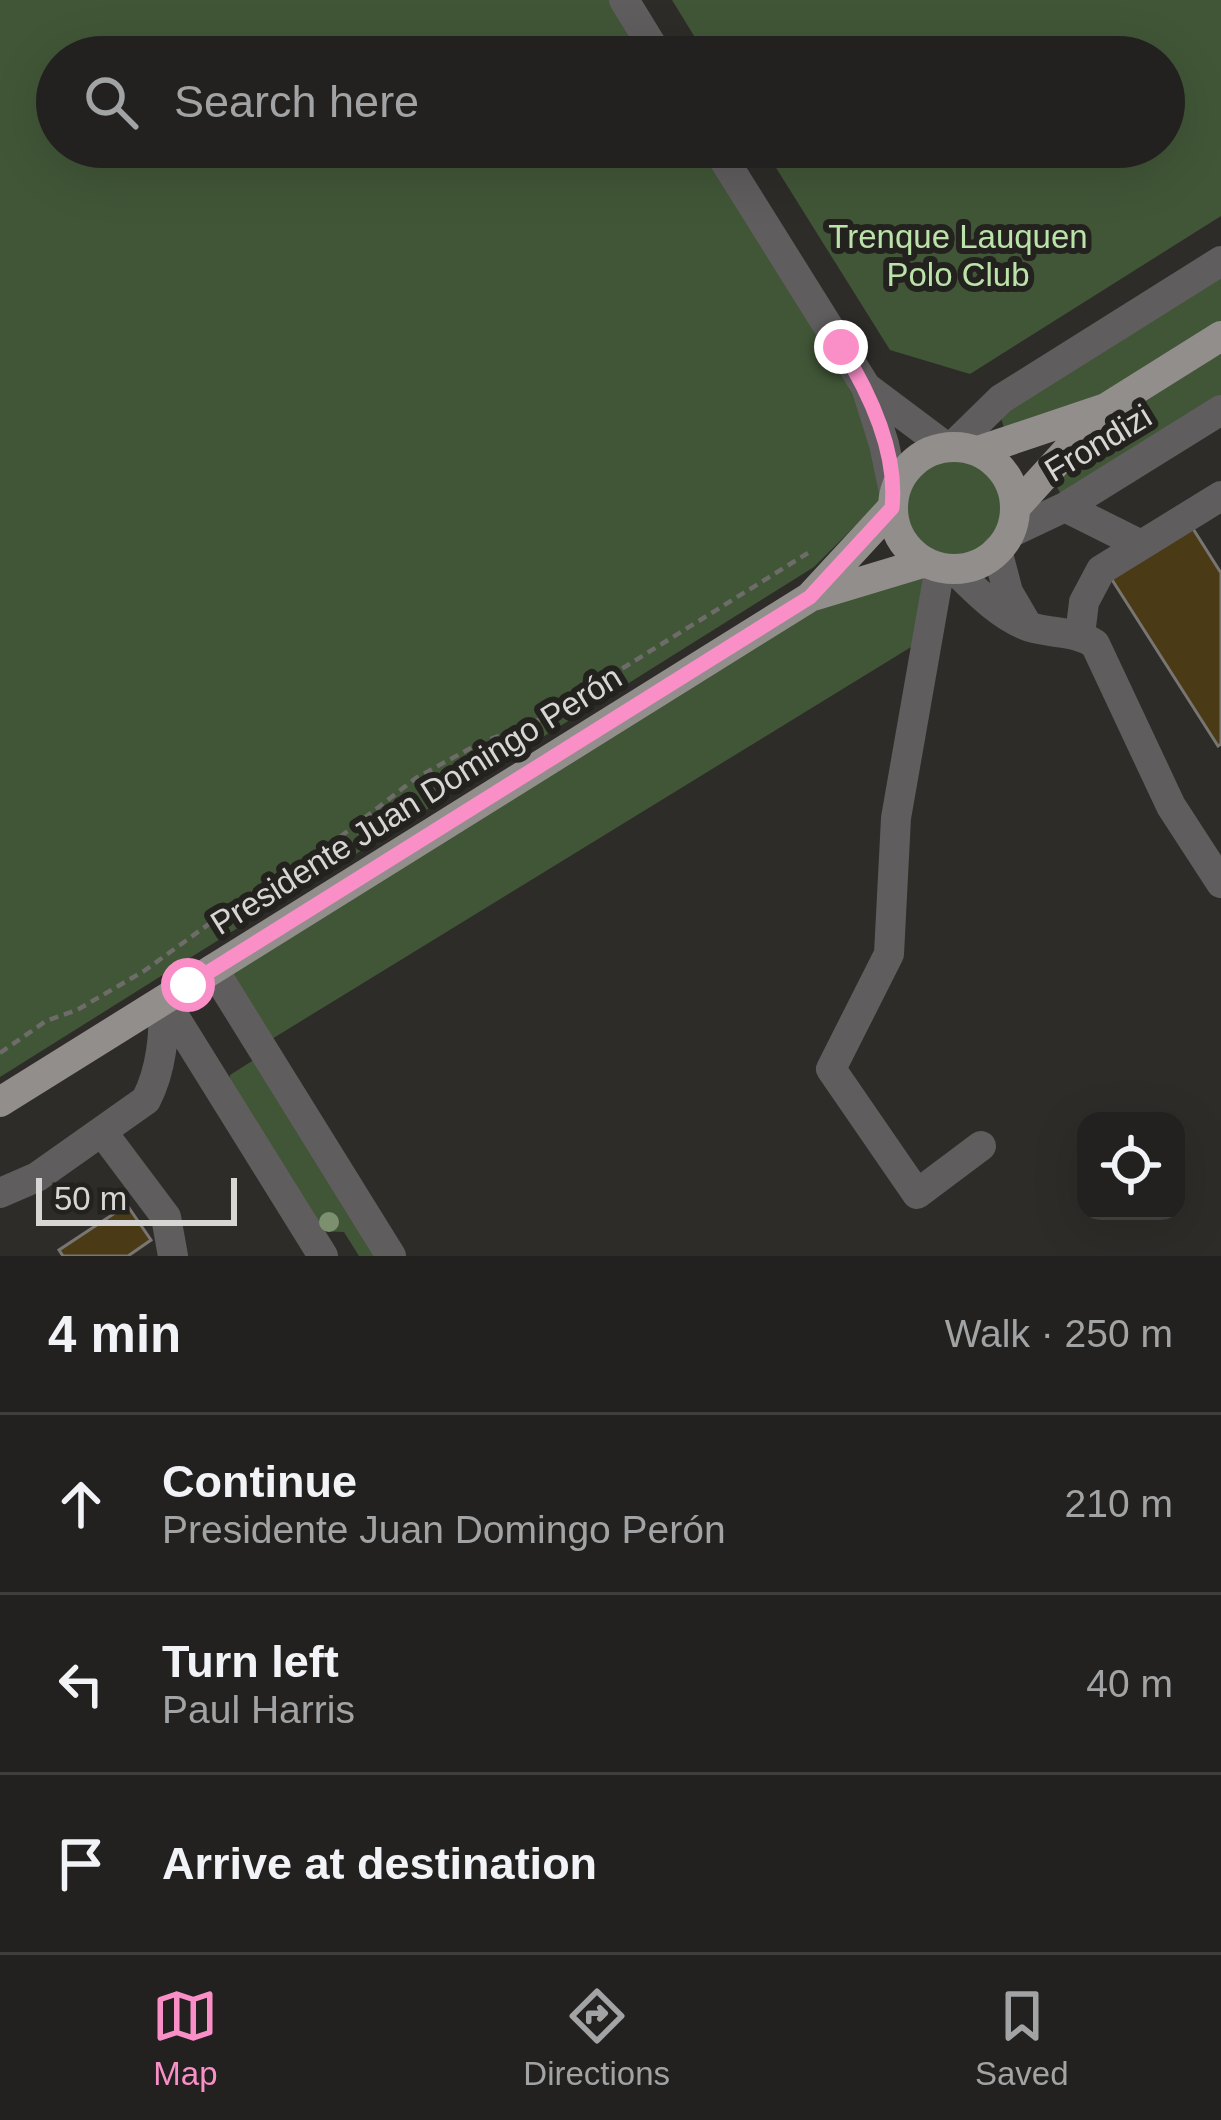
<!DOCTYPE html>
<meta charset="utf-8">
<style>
body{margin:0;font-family:Arial,sans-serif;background:#2a2928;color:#f1f3f6}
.controls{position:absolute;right:36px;bottom:36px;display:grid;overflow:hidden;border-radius:24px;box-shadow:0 12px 48px #0002}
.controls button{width:108px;height:108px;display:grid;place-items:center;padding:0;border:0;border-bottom:3px solid #3f3e3d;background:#22211f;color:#f1f3f6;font:60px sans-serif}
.scale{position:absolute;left:36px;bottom:30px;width:201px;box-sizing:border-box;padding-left:12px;border:6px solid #d7d6d4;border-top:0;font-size:33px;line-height:42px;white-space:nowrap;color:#d7d6d4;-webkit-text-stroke:9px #24221f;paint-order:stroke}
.stop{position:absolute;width:36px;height:36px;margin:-27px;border:9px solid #fa8fc8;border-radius:50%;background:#fff}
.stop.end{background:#fa8fc8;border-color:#fff;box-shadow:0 3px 12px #0008}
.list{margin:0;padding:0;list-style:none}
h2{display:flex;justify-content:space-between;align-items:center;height:156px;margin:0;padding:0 48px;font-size:51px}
h2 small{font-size:39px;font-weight:400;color:#a2a3a4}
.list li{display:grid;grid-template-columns:78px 1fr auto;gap:36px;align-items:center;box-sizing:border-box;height:180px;padding:0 48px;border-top:3px solid #3f3e3d}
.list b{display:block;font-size:45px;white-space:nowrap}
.list p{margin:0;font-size:39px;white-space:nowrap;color:#a2a3a4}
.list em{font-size:39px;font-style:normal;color:#a2a3a4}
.icon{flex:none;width:66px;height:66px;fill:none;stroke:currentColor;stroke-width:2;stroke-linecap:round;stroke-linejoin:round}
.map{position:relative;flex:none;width:1221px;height:1256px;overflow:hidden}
.search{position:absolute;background:#22211f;box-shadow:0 12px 48px #0002;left:36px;right:36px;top:36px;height:132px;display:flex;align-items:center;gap:30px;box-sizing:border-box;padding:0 42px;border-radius:66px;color:#a2a3a4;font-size:45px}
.sheet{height:696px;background:#22211f}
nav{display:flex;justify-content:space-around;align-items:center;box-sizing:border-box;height:168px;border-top:3px solid #3f3e3d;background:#22211f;font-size:33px;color:#a2a3a4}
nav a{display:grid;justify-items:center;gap:6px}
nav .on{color:#fa8fc8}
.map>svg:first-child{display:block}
</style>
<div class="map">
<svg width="1221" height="1256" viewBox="0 0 1221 1256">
<rect width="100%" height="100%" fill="#2e2c29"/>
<!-- green -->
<path fill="#415637" d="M0,0H611L647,57H57V147H704L861,397L883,481L880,501L814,567L0,1077Z
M672,0H1221V216L970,374L890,350L763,147H1164V57H707Z
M1221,271V322L1101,395L1004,428L999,411Z
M1221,351V402L1064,499L1055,484L1115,417Z
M906 508a48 48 0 1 1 96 0a48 48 0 1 1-96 0Z
M929,576L916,644L267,1042L226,977L822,605Z
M252,1061L264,1062L385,1256H359L344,1232L315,1231L228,1085L230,1075Z"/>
<!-- building -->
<path fill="#4a3a15" stroke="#787672" stroke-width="3" d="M1190,524L1221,573V744L1218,746L1109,575Z
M127,1205L151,1240L128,1256H63L59,1250Z"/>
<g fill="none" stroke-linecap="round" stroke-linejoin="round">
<!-- path -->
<path stroke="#6d6c69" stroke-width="4.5" stroke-dasharray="9 6" stroke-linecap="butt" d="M0,1053L46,1021L77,1010L144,971L256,890L295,872L416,778L478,744L541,719L808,553"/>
<!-- minor -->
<path stroke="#5f5d5d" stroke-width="30" d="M624,0L659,57
M716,147L866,387L884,444L894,492
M866,387L946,447
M953,446L1001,399L1221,261
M1065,507L1141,545
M1010,533L1065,507L1221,410
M997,550L1008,592L1025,621
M940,567L896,818L889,954L831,1069L917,1194L981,1146
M954,569C975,590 1001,617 1030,627C1053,634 1074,630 1095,644L1171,806L1221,883
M1080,635L1084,602L1101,570L1221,496
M213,969L391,1256
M164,1000L323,1256
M103,1133L166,1217L173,1256
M0,1193L37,1177L146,1100C162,1069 164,1035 164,1000"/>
<!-- major -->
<path stroke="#928e8c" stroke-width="30" d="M893 508a61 61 0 1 1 122 0a61 61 0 1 1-122 0Z
M978,451L1106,408L1221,336
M1015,508L1102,412
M810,597L926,562
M0,1102L810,597L892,508"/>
</g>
<!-- trees -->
<circle fill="#7c906f" cx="329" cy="1222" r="10"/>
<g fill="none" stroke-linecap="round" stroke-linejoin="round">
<!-- route -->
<path stroke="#fa8fc8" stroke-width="15" d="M188,985L810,597L892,508C898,453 869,392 841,347"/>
</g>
<g text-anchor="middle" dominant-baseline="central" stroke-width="12" stroke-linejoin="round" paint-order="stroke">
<!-- park labels -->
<g font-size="33" fill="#bbe2a8" stroke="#24221f">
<text x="958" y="236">Trenque Lauquen<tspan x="958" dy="38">Polo Club</tspan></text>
</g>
<!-- street labels -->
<g font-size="33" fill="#d7d6d4" stroke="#24221f">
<text transform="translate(1098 443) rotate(-31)">Frondizi</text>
<text transform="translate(416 800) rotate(-32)">Presidente Juan Domingo Perón</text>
</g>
</g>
</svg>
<div class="controls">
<button><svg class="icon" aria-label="locate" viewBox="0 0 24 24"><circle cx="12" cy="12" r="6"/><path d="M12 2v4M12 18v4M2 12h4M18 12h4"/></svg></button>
</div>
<div class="scale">50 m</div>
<div class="stop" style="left:188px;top:985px"></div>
<div class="stop end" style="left:841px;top:347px"></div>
<div class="search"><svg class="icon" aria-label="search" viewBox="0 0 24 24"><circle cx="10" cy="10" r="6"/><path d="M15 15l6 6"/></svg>Search here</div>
</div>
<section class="sheet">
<h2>4 min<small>Walk · 250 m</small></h2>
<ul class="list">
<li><svg class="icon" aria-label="ahead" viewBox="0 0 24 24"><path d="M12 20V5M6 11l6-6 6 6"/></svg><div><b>Continue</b><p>Presidente Juan Domingo Perón</p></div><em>210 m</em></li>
<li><svg class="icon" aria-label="left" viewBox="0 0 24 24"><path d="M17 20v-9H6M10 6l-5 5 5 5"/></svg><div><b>Turn left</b><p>Paul Harris</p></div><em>40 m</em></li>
<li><svg class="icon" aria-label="arrive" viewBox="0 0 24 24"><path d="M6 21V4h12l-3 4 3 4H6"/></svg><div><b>Arrive at destination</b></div></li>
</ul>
</section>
<nav>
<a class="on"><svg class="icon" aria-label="map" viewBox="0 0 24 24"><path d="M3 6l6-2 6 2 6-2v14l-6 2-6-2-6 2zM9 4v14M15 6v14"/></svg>Map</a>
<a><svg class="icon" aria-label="directions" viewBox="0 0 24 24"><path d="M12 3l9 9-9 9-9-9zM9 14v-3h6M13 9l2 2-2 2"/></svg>Directions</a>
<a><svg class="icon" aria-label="saved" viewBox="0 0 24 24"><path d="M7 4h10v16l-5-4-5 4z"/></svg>Saved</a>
</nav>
